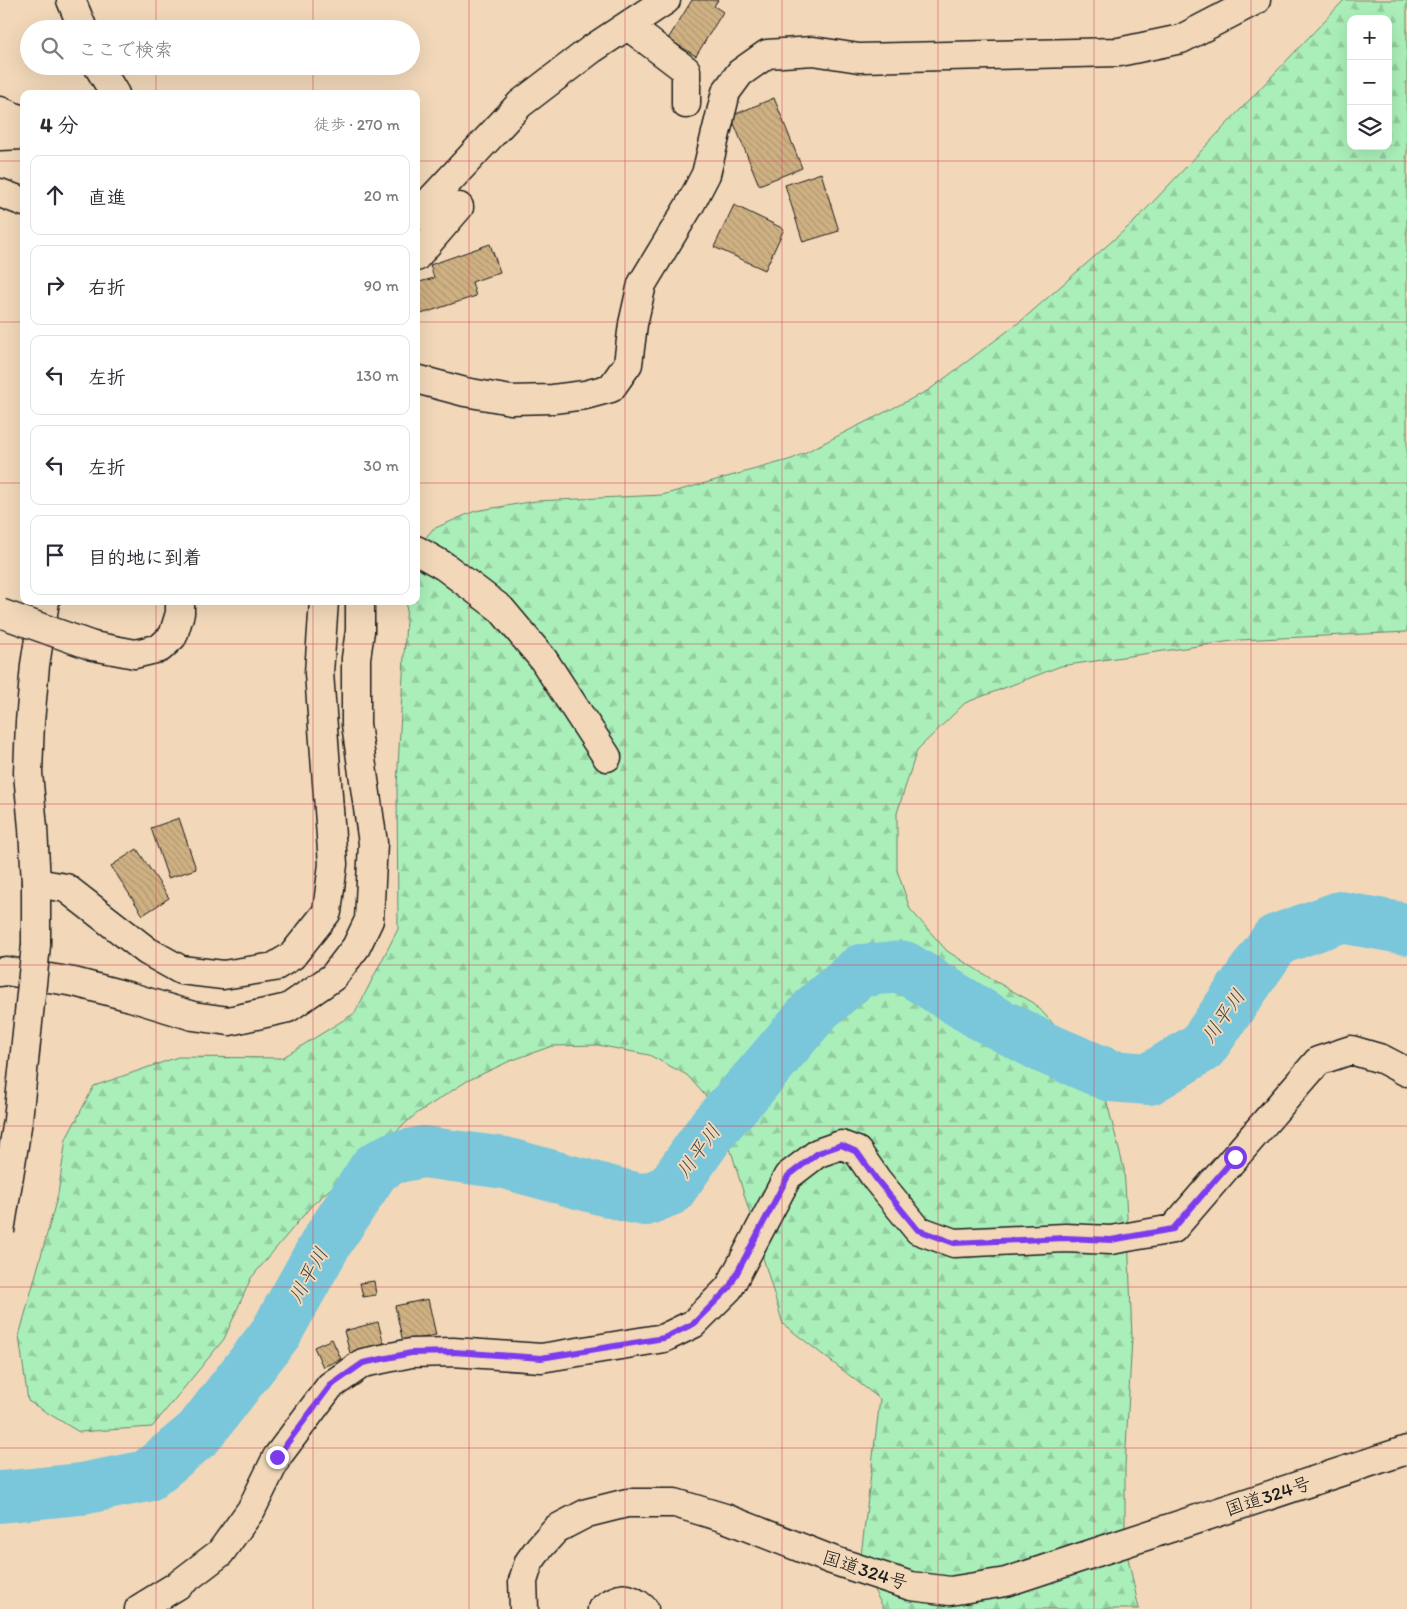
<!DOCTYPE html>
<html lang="ja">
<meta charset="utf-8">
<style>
body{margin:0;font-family:Itim,"Klee One",sans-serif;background:#f2f2f3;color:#2b2b33}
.controls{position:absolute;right:15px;top:15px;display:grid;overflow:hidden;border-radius:10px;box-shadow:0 5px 20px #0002}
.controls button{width:45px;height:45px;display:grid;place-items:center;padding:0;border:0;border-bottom:1px solid #e1e1e2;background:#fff;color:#2b2b33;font:25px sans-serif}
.stop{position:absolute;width:15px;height:15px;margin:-11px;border:4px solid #7c3aed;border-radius:50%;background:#fff}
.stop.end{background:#7c3aed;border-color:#fff;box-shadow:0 1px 5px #0008}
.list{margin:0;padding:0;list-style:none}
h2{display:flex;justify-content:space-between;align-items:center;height:65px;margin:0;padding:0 20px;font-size:21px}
h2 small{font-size:16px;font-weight:400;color:#7c7c81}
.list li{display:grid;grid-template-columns:32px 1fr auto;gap:15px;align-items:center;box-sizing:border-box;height:80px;margin:0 10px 10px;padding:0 10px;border:1px solid #e1e1e2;border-radius:10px}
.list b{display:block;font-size:19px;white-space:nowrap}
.list em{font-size:16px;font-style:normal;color:#7c7c81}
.icon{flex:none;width:28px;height:28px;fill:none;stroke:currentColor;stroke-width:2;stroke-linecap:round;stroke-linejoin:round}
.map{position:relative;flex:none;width:1407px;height:1609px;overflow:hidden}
.search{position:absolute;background:#fff;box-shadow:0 5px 20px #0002;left:20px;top:20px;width:400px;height:55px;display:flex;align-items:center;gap:12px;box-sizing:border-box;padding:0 18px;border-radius:28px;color:#7c7c81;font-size:19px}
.panel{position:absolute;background:#fff;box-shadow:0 5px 20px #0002;left:20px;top:90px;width:400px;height:515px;border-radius:10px}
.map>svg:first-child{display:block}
</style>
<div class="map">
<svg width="1407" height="1609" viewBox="0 0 1407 1609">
<defs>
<pattern id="forest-firs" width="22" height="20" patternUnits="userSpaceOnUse" patternTransform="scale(1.25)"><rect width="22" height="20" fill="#aaefba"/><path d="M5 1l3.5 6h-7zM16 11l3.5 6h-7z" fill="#92cc9f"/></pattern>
<pattern id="building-back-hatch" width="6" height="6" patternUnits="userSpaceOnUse" patternTransform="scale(1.25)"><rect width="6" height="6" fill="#cfb183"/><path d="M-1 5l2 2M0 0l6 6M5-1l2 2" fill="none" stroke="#b19871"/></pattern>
</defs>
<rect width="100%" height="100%" fill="#f2d8b9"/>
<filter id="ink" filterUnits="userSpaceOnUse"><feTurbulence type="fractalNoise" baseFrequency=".02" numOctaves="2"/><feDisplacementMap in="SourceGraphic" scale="10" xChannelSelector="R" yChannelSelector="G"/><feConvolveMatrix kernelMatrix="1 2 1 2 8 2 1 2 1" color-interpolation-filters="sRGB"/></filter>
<g filter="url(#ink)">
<!-- forest -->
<path fill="url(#forest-firs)" stroke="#63866b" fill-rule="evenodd" d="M1344,0H1407V632L1239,640L1061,666L965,703L917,750L897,813V870L910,909L947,951L993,980L1034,1003L1073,1045L1104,1091L1124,1169L1128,1232L1132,1338L1125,1465V1544L1139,1609H884L860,1564L880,1399L783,1324L719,1111L687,1075L649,1055L598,1045L552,1046L510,1061L467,1081L416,1114L312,1205L251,1278L224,1339L152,1427L79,1432L28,1401L19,1336L58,1194L66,1139L94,1086L178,1057L282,1058L355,1013L398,929L397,786L407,601H416V549L433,529L475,511L536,501L662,495L792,459L929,390L1021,321L1135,221ZM1351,19H1388V146H1351Z"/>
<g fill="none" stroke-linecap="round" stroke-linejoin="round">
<!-- river -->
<path stroke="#7ac6da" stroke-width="52" d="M0,1497L81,1489L147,1476L199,1433L276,1333L326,1243L375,1168L393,1158L423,1152L505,1163L626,1196L645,1200L670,1190L714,1127L751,1086L818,1007L861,970L904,967L982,1015L1045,1048L1111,1076L1149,1079L1202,1047L1276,940L1340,917L1407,929"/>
</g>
<!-- building -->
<path fill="url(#building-back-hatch)" stroke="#1c1c1c" d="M692,0H718L714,6L723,12L696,56L668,39Z
M774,98L802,168L759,185L731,116Z
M821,173L839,231L803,242L785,185Z
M734,205L784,229L765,270L714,247Z
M490,244L500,272L472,282L476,296L421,314L416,300V283L434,278L430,265Z
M179,818L196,869L168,878L151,828Z
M137,849L169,898L143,915L111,866Z
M374,1281L376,1295L363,1297L360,1283Z
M428,1299L436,1335L403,1342L395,1306Z
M378,1322L384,1344L350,1353L344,1331Z
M332,1339L341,1359L323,1367L314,1347Z"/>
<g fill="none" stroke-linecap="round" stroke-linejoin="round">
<defs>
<path id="minor" d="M71,0L83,29
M628,26L686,70V104
M98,66L115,94
M416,216L520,104L592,49L666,0
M416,257L459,207
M416,379L465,392L511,400L553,399L585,395L611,388L628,364L633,324L642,284L691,203L706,174L726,92L740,73L767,54L813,51L859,58L1119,52L1181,39L1256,0
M416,550L444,566L501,609L543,659L607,757
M93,646L135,654L160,648L173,636L180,613V601
M36,883L66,888L147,951L181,970L223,975L274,967L292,956L327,912L333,864L319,673L324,601
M0,972L6,971L74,982L131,997L193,1016L229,1021L288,1008L333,977L356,947L369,920L373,843L356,724V658L360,631V601
M139,1609L178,1585L220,1553L251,1510L277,1457L330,1386L363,1363L411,1353L453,1352L541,1358L664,1338L693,1324L729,1288L788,1176L818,1153L841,1145L857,1151L877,1180L918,1230L954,1243L1065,1238L1111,1240L1173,1229L1318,1061L1351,1050L1382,1059L1407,1072
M602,1609C619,1596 628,1594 644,1609"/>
<path id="highway" d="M0,111L24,121
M0,136L24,135
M0,193L24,202
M36,945V883L33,828L28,773L30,722L35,665L45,601
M524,1609L523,1581L529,1562L540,1547L556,1529L587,1513L627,1503H675L725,1518L832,1560L911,1586L950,1591L1006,1582L1407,1450"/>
</defs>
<!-- minor casing -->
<use href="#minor" stroke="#1c1c1c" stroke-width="31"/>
<!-- highway casing -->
<use href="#highway" stroke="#1c1c1c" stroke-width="31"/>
<!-- minor -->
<use href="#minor" stroke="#f2d8b9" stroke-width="28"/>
<!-- highway -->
<use href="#highway" stroke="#f2d8b9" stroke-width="28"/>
<defs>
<path id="minor-bridge" d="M0,613L93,646"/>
<path id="highway-bridge" d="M0,1231L18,1120L36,945"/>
</defs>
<!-- minor-bridge casing -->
<use href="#minor-bridge" stroke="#1c1c1c" stroke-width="31" stroke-linecap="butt"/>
<!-- highway-bridge casing -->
<use href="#highway-bridge" stroke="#1c1c1c" stroke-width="31" stroke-linecap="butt"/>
<!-- minor-bridge -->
<use href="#minor-bridge" stroke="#f2d8b9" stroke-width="28"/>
<!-- highway-bridge -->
<use href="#highway-bridge" stroke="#f2d8b9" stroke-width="28"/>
</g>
</g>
<g fill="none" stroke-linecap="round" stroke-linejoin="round" filter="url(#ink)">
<!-- route -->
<path stroke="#7c3aed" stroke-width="6" d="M277,1457L330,1386L363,1363L411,1353L454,1352L541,1358L664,1338L693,1324L729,1288L788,1176L818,1153L841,1145L857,1152L877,1180L918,1230L954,1243L1065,1238L1111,1240L1173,1229L1235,1157"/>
</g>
<!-- grid -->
<path fill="none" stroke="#d1495b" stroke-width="1" stroke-opacity="0.55" d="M156,0V29M313,0V29M469,0V1609M625,0V1609M782,0V1609M938,0V1609M1094,0V1609M1251,0V1609M156,66V94M313,66V94M0,161H24M416,161H1407M0,322H24M416,322H1407M0,483H24M416,483H1407M156,601V1609M313,601V1609M0,644H1407M0,804H1407M0,965H1407M0,1126H1407M0,1287H1407M0,1448H1407"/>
<g text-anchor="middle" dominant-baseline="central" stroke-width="4" stroke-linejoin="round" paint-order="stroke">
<!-- street labels -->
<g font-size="19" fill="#1c1c1c" stroke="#f2d8b9">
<text transform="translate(1268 1496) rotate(-18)">国道324号</text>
<text transform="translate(865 1570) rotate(18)">国道324号</text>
</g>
<!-- water labels -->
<g font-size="20" font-style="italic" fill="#34464c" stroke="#f2d8b9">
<text transform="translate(1223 1016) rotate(-55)">川平川</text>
<text transform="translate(698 1151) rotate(-54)">川平川</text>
<text transform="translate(308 1275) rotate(-61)">川平川</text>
</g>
</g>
</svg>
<div class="controls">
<button>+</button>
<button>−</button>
<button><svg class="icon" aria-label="layers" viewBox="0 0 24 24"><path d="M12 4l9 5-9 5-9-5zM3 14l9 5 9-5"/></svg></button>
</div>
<div class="stop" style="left:1235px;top:1157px"></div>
<div class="stop end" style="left:277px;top:1457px"></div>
<div class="search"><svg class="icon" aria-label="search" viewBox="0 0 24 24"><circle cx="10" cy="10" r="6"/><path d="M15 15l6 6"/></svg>ここで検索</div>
<section class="panel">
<h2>4 分<small>徒歩 · 270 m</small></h2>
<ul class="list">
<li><svg class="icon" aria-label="ahead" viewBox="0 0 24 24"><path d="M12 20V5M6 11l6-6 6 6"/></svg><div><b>直進</b></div><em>20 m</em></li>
<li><svg class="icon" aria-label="right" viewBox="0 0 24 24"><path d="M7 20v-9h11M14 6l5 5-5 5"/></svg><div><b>右折</b></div><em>90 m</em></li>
<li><svg class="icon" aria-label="left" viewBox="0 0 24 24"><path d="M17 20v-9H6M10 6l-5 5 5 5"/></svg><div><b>左折</b></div><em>130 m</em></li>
<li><svg class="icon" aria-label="left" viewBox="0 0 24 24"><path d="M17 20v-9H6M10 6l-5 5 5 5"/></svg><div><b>左折</b></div><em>30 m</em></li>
<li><svg class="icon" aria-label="arrive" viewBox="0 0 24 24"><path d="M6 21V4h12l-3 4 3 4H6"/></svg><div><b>目的地に到着</b></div></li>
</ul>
</section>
</div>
